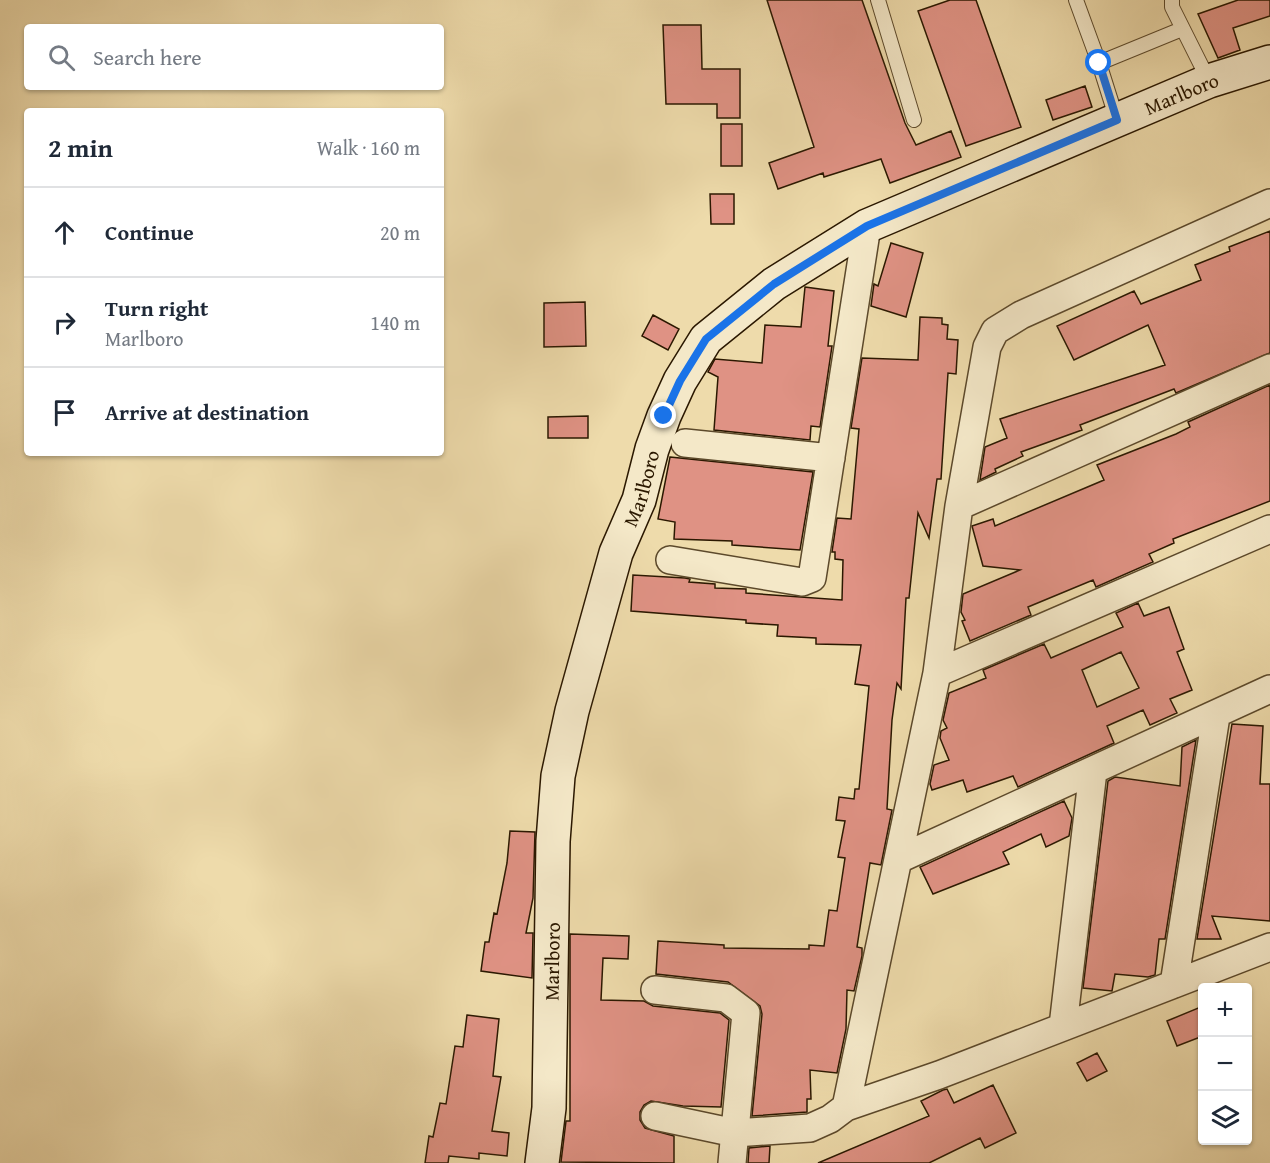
<!DOCTYPE html>
<meta charset="utf-8">
<style>
body{margin:0;font-family:"Gentium Book Plus",serif;background:#f6f6f7;color:#1f2937}
.controls{position:absolute;right:18px;bottom:18px;display:grid;overflow:hidden;border-radius:6px;box-shadow:0 2px 4px #0004}
.controls button{width:54px;height:54px;display:grid;place-items:center;padding:0;border:0;border-bottom:2px solid #e0e1e3;background:#fff;color:#1f2937;font:30px sans-serif}
.stop{position:absolute;width:18px;height:18px;margin:-14px;border:4px solid #1a73e8;border-radius:50%;background:#fff}
.stop.end{background:#1a73e8;border-color:#fff;box-shadow:0 2px 6px #0008}
.list{margin:0;padding:0;list-style:none}
h2{display:flex;justify-content:space-between;align-items:center;height:78px;margin:0;padding:0 24px;font-size:26px}
h2 small{font-size:20px;font-weight:400;color:#747a83}
.list li{display:grid;grid-template-columns:39px 1fr auto;gap:18px;align-items:center;box-sizing:border-box;height:90px;padding:0 24px;border-top:2px solid #e0e1e3}
.list b{display:block;font-size:22px;white-space:nowrap}
.list p{margin:0;font-size:20px;white-space:nowrap;color:#747a83}
.list em{font-size:20px;font-style:normal;color:#747a83}
.icon{flex:none;width:33px;height:33px;fill:none;stroke:currentColor;stroke-width:2;stroke-linecap:round;stroke-linejoin:round}
.map{position:relative;flex:none;width:1270px;height:1163px;overflow:hidden}
.search{position:absolute;background:#fff;box-shadow:0 2px 4px #0004;left:24px;top:24px;width:420px;height:66px;display:flex;align-items:center;gap:15px;box-sizing:border-box;padding:0 21px;border-radius:6px;color:#747a83;font-size:22px}
.panel{position:absolute;background:#fff;box-shadow:0 2px 4px #0004;left:24px;top:108px;width:420px;height:348px;border-radius:6px}
.map>svg:first-child{display:block}
</style>
<div class="map">
<svg width="1270" height="1163" viewBox="0 0 1270 1163">
<rect width="100%" height="100%" fill="#eedbab"/>
<filter id="stains"><feTurbulence type="fractalNoise" baseFrequency=".00333" numOctaves="4"/><feColorMatrix values="0 0 0 0 .2 0 0 0 0 .09 0 0 0 0 .02 0 0 0 .5 -.17"/></filter>
<radialGradient id="worn" r=".72"><stop offset=".6" stop-color="#630" stop-opacity="0"/><stop offset="1" stop-color="#630" stop-opacity=".3"/></radialGradient>
<!-- building -->
<path fill="#df9284" stroke="#2b1800" stroke-width="1.5" fill-rule="evenodd" d="M767,0H862L905,123L916,145L951,131L961,157L890,183L881,159L824,177L823,173L778,189L769,163L814,147Z
M950,0H976L1021,127L966,146L918,11Z
M1238,0H1270V16L1233,28L1240,50L1218,58L1198,14Z
M663,25H701L702,69H740V118H717V104H666Z
M1085,86L1092,107L1053,120L1046,100Z
M721,124H742V166H721Z
M710,194H734V224H711Z
M1270,231V353L1176,393L1174,389L1080,425L1082,430L1021,452L1023,456L995,469L996,472L980,480L985,447L1007,438L1000,419L1165,365L1148,325L1074,360L1057,326L1134,291L1141,304L1201,280L1195,265L1230,251L1229,247Z
M891,243L923,253L906,317L871,306L874,284L878,286Z
M805,287L834,291L828,346H832L820,427L811,426L810,440L714,430L718,377L708,372L715,359L762,363L765,325L801,327Z
M585,302L586,346L544,347V303Z
M653,315L679,329L668,350L642,336Z
M920,317L942,318V324L948,325L947,339L958,340L956,374L948,373L941,479H937L929,538L918,513L909,598H906L901,689L897,683L892,720L887,809L892,810L881,865L870,863L857,947L862,948V956L854,991L847,990L846,1029L837,1073L810,1070L811,1099H807V1112L752,1116L762,1014L760,1006L728,982L656,974L658,941L724,945V948L809,949V945L824,946L829,910L837,911L845,858L838,857L845,821L836,820L839,797L854,799L855,789H859L869,686L855,684L861,645L816,644V638L777,636L778,625L746,623V620L631,611L633,575L685,578L690,579L689,582L715,584V588L746,589V593L842,600L843,560L835,559V552H832L837,518L851,519L859,429L851,428L862,358L918,360Z
M1270,385V501L1173,539L1174,543L1149,554L1153,562L1096,587L1093,580L1028,607L1031,615L970,641L962,621L965,620L961,612L963,594L1020,570L983,566L972,526L993,519L995,526L1104,480L1097,465L1176,434L1190,427L1188,422Z
M588,416V438H548V417Z
M670,457L813,472L800,550L732,545V541L674,539L675,522L658,519Z
M1138,603L1144,616L1169,607L1184,649L1177,652L1192,690L1170,699L1177,713L1150,725L1143,710L1107,726L1114,743L1018,787L1013,776L967,792L963,780L932,790L930,784L934,765L949,760L940,738L941,731L947,728L943,720L949,693L986,678L983,670L1044,644L1051,658L1123,627L1116,613ZM1121,652L1139,688L1097,707L1082,670Z
M1232,724L1263,726L1260,784H1270V921L1212,916L1221,939H1197Z
M1196,740L1165,939H1159L1155,975L1148,977L1115,974L1112,991L1083,988L1108,781L1115,777L1180,786L1182,747Z
M1064,801L1072,818L1069,836L1046,847L1041,834L1003,852L1009,864L933,894L920,867Z
M510,831L535,832L533,898L526,933H533L532,978L481,971L485,942H489L494,913L497,914L507,863Z
M570,934L629,936L628,959L603,958L601,1000L644,1001L653,1006L720,1013L729,1020L721,1107L683,1106L651,1101L644,1105L640,1112V1120L645,1128L674,1136V1163L561,1162L566,1121H570Z
M1203,1006V1036L1177,1046L1167,1021Z
M467,1015L499,1019L493,1076L501,1077L492,1131L509,1133L507,1156L479,1153V1159L449,1156L448,1163H425L429,1136L433,1137L440,1103L446,1104L455,1046L463,1047Z
M1097,1053L1107,1071L1087,1081L1077,1063Z
M993,1085L1016,1133L985,1148L980,1138L929,1163H818L929,1116L921,1101L943,1090L947,1089L954,1103Z
M770,1146L769,1163H748L749,1148Z"/>
<g fill="none" stroke-linecap="round" stroke-linejoin="round">
<defs>
<path id="lane" d="M878,0L914,120
M1076,0L1099,63L1182,29
M1172,0V7L1209,81
M1099,63L1117,120"/>
<path id="street" d="M685,443L831,458
M959,506L1270,368
M670,560L802,582L812,578L867,226
M937,673L1270,529
M899,859L1270,689
M1174,984L1216,716
M655,990L726,998L746,1013L732,1163
M1063,1026L1093,771
M846,1107L937,673L959,506L987,347L995,331L1021,315L1270,203
M655,1116L735,1133L810,1128L830,1119L846,1107L939,1075L1270,947"/>
<g id="secondary">
<path id="s1" d="M542,1163L549,1108L553,841L558,776L572,711L616,553L639,500L652,449L664,416L680,381L706,339L774,284L867,226L1209,81L1270,62"/>
</g>
</defs>
<!-- lane casing -->
<use href="#lane" stroke="#5c492b" stroke-width="16"/>
<!-- street casing -->
<use href="#street" stroke="#5c492b" stroke-width="30"/>
<!-- secondary casing -->
<use href="#secondary" stroke="#2b1800" stroke-width="36"/>
<!-- lane -->
<use href="#lane" stroke="#f4e8c8" stroke-width="14"/>
<!-- street -->
<use href="#street" stroke="#f4e8c8" stroke-width="27"/>
<!-- secondary -->
<use href="#secondary" stroke="#f4e8c8" stroke-width="33"/>
</g>
<g fill="none" stroke-linecap="round" stroke-linejoin="round">
<!-- route -->
<path stroke="#1a73e8" stroke-width="8" d="M664,416L680,381L706,339L774,284L867,226L1117,120L1099,63"/>
</g>
<g text-anchor="middle" dominant-baseline="central" stroke-width="6" stroke-linejoin="round" paint-order="stroke">
<!-- street labels -->
<g font-size="20" fill="#2b1800" stroke="#f4e8c8">
<text stroke="none"><textPath href="#s1" startOffset="1390">Marlboro</textPath></text>
<text stroke="none"><textPath href="#s1" startOffset="688">Marlboro</textPath></text>
<text stroke="none"><textPath href="#s1" startOffset="202">Marlboro</textPath></text>
</g>
</g>
<rect width="100%" height="100%" filter="url(#stains)"/>
<rect width="100%" height="100%" fill="url(#worn)"/>
</svg>
<div class="controls">
<button>+</button>
<button>−</button>
<button><svg class="icon" aria-label="layers" viewBox="0 0 24 24"><path d="M12 4l9 5-9 5-9-5zM3 14l9 5 9-5"/></svg></button>
</div>
<div class="stop" style="left:1099px;top:63px"></div>
<div class="stop end" style="left:664px;top:416px"></div>
<div class="search"><svg class="icon" aria-label="search" viewBox="0 0 24 24"><circle cx="10" cy="10" r="6"/><path d="M15 15l6 6"/></svg>Search here</div>
<section class="panel">
<h2>2 min<small>Walk · 160 m</small></h2>
<ul class="list">
<li><svg class="icon" aria-label="ahead" viewBox="0 0 24 24"><path d="M12 20V5M6 11l6-6 6 6"/></svg><div><b>Continue</b></div><em>20 m</em></li>
<li><svg class="icon" aria-label="right" viewBox="0 0 24 24"><path d="M7 20v-9h11M14 6l5 5-5 5"/></svg><div><b>Turn right</b><p>Marlboro</p></div><em>140 m</em></li>
<li><svg class="icon" aria-label="arrive" viewBox="0 0 24 24"><path d="M6 21V4h12l-3 4 3 4H6"/></svg><div><b>Arrive at destination</b></div></li>
</ul>
</section>
</div>
